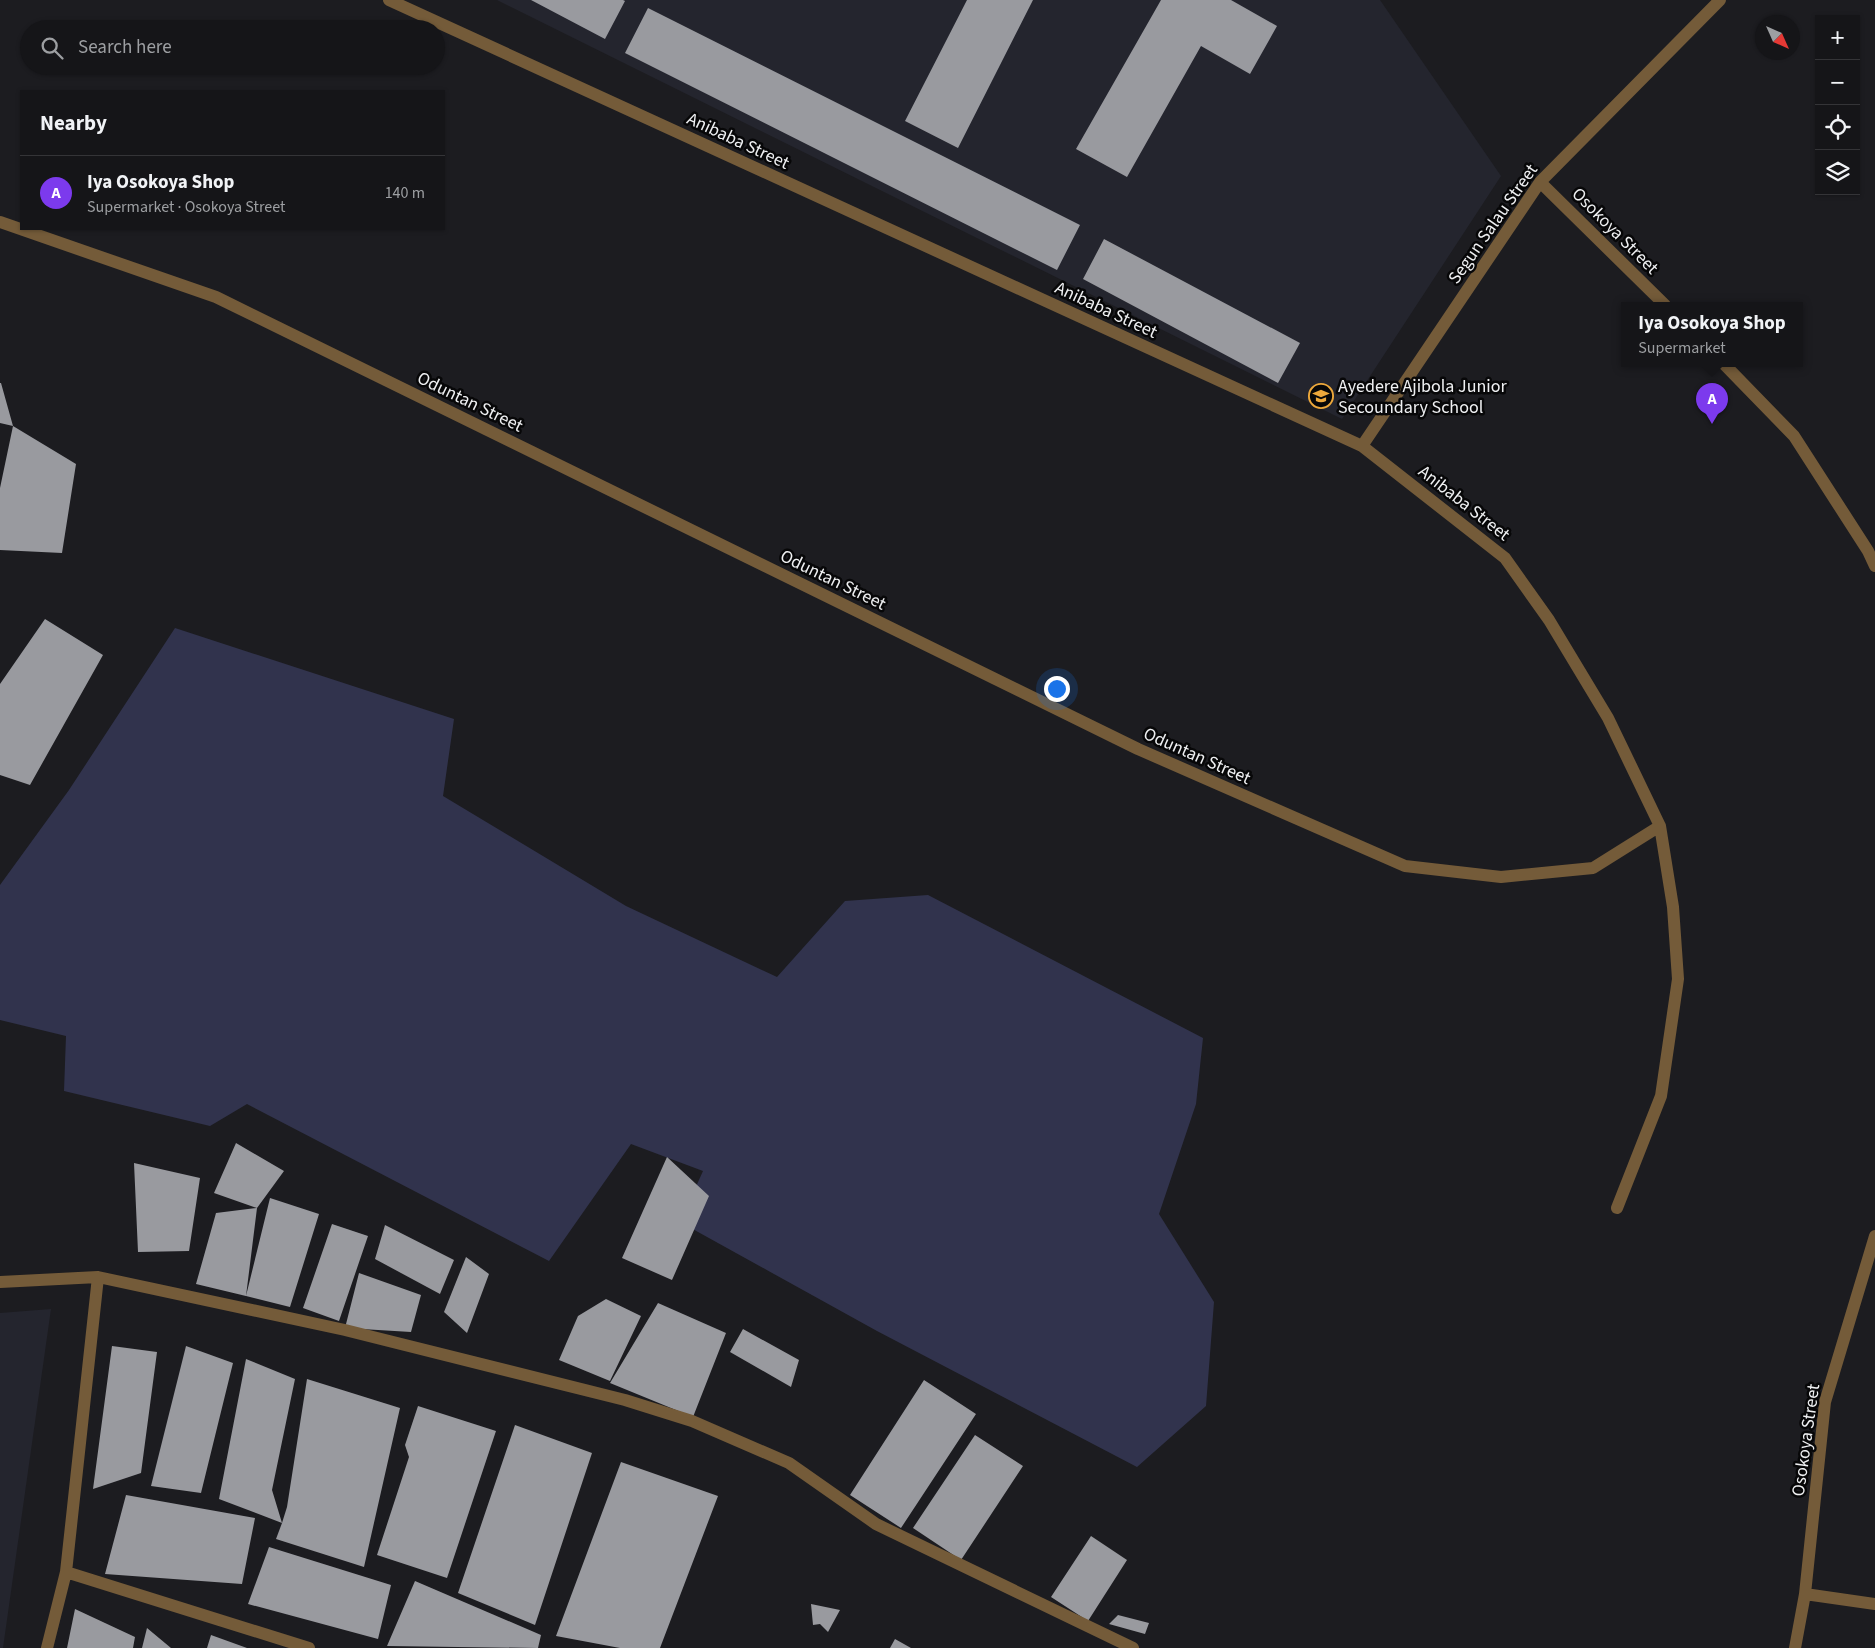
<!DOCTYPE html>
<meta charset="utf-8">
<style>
body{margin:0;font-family:"Source Sans 3",sans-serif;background:#222225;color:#f1f3f6}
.controls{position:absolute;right:15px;top:15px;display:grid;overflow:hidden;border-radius:0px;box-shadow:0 1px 4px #0004}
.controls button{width:45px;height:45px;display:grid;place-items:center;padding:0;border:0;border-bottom:1px solid #343437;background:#151518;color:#f1f3f6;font:25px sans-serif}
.compass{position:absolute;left:1755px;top:15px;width:45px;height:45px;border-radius:50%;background:#151518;box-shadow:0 1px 4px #0004;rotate:135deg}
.you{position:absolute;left:1056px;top:688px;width:18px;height:18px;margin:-12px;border:4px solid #fff;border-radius:50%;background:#1a73e8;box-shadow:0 0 0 8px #1a73e833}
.badge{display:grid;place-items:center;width:32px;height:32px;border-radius:50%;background:#7c3aed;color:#fff;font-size:16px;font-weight:700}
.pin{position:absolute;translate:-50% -41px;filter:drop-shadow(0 1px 2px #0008)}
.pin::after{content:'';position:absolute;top:26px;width:18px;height:15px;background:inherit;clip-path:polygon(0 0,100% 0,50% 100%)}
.popup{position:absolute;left:1621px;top:302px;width:182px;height:65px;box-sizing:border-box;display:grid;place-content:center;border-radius:0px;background:#151518;filter:drop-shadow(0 1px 4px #0005);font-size:16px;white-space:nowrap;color:#9d9fa2}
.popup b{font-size:19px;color:#f1f3f6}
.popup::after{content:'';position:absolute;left:50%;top:100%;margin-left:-10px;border:10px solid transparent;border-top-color:#151518}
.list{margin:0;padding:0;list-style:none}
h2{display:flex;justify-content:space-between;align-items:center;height:65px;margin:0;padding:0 20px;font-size:21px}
h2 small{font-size:16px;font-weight:400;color:#9d9fa2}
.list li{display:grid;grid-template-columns:32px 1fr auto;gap:15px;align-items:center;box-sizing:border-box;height:75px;padding:0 20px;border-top:1px solid #343437}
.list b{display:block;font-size:19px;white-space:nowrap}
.list p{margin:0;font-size:16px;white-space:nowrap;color:#9d9fa2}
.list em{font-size:16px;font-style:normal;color:#9d9fa2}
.icon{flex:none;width:28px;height:28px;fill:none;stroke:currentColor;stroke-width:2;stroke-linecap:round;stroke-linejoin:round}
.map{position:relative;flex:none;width:1875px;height:1648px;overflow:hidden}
.search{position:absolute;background:#151518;box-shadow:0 1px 4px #0004;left:20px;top:20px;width:425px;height:55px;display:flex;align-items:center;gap:12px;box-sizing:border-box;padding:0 18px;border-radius:28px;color:#9d9fa2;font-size:19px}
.panel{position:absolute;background:#151518;box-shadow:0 1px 4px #0004;left:20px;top:90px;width:425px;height:140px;border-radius:0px}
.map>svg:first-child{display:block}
</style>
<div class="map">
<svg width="1875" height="1648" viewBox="0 0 1875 1648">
<rect width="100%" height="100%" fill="#1c1c20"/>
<!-- built -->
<path fill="#24252e" d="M497,0H1380L1501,176L1342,419Z
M51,1309L3,1648H0V1313Z"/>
<!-- green -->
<path fill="#31334d" d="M175,628L454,719L443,796L626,906L777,977L845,901L928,895L1203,1038L1196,1104L1159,1214L1214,1302L1206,1406L1137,1467L877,1331L680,1222L703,1171L631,1144L549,1261L247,1104L210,1126L64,1091L66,1036L0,1020V885L69,790Z"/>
<!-- building -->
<path fill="#999a9f" d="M531,0H623L625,1L605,39Z
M967,0H1033L958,148L905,121Z
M1161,0H1231L1277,26L1250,74L1201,46L1127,177L1076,149Z
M648,8L1080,225L1057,270L625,53Z
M1104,239L1300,343L1278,383L1083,279Z
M0,383H1L13,426L0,423Z
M13,426L76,464L62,553L0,550V488Z
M45,619L103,655L30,785L0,775V684Z
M236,1143L284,1171L257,1208L246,1296L196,1284L216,1213L257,1208L214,1193Z
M667,1157L709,1196L672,1280L622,1258Z
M134,1163L200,1178L189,1251L138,1252Z
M270,1198L319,1214L290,1307L246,1296Z
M332,1224L368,1236L339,1321L303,1308Z
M385,1225L454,1260L440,1294L375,1259Z
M466,1257L489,1274L467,1333L444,1312Z
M359,1273L421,1295L411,1332L345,1328Z
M606,1299L641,1316L610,1381L559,1360L578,1316Z
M658,1303L726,1333L693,1417L610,1383Z
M743,1329L799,1360L791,1387L730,1352Z
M112,1346L157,1352L141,1473L93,1489Z
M186,1346L233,1363L201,1493L151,1486Z
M246,1359L295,1379L272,1490L282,1523L287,1507L307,1379L400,1408L364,1567L276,1539L282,1523L219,1499Z
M924,1380L976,1414L901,1528L850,1495Z
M418,1406L496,1431L447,1578L377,1555L409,1457L405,1445Z
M515,1425L592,1453L535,1625L458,1593Z
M975,1435L1023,1466L961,1560L913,1528Z
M621,1462L718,1496L660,1648H620L556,1636Z
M126,1495L255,1518L242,1584L105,1574Z
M1091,1536L1127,1560L1088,1621L1051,1597Z
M269,1547L391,1585L378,1639L248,1604Z
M415,1581L541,1635L538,1648L387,1646Z
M811,1604L840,1610L828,1632L820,1624L813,1625Z
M75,1609L135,1637L133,1648H67Z
M1118,1615L1149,1623L1145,1634L1109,1624Z
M147,1628L171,1648H142Z
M211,1635L247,1648H207Z
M895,1639L911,1648H890Z"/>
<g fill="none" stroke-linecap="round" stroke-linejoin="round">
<!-- minor -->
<path stroke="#745b39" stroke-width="12" d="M389,0L1362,446L1505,558L1549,620L1608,718L1660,826L1673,907L1678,979L1661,1096L1617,1208
M1540,182L1665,305
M0,222L216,297L1138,749L1405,866L1501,877L1593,868L1660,826
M1723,363L1794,436L1868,551L1875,566
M1362,446L1540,182L1720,0
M0,1282L98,1277L345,1330L625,1400L692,1421L789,1463L876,1524L1133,1648
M66,1572L309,1648
M1805,1594L1825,1402L1875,1236
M47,1648L66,1572L98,1277
M1795,1648L1805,1594L1875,1604"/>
</g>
<!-- icons -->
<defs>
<symbol id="school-ring" viewBox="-11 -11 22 22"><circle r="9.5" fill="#070708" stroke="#eda83b" stroke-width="1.5"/><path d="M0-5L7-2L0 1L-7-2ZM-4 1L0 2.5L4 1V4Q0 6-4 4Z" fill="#eda83b"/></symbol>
</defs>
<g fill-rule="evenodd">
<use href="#school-ring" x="1307" y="382" width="28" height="28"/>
</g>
<g text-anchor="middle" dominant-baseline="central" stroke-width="5" stroke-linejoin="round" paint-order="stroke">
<!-- street labels -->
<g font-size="18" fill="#eff0f2" stroke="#070708">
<text transform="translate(738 141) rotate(25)">Anibaba Street</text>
<text transform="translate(1493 224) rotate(-55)">Segun Salau Street</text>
<text transform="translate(1615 231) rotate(45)">Osokoya Street</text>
<text transform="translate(1106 310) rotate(25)">Anibaba Street</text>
<text transform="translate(470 402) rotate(26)">Oduntan Street</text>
<text transform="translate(1464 503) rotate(38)">Anibaba Street</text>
<text transform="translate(833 580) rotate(26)">Oduntan Street</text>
<text transform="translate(1197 756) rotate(24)">Oduntan Street</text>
<text transform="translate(1806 1440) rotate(-82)">Osokoya Street</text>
</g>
<!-- poi labels -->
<g font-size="18" fill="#eff0f2" stroke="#070708" text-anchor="start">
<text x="1338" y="386">Ayedere Ajibola Junior<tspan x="1338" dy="21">Secoundary School</tspan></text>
</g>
</g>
</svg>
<div class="controls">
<button>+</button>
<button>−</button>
<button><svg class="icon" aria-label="locate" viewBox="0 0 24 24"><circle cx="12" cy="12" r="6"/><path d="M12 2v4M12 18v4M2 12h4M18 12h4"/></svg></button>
<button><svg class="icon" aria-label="layers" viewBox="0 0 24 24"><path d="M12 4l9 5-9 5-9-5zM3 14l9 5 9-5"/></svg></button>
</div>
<svg class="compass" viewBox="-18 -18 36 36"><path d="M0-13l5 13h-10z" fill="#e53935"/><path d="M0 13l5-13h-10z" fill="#9d9fa2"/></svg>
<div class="you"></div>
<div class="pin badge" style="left:1712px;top:424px">A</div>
<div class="popup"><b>Iya Osokoya Shop</b>Supermarket</div>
<div class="search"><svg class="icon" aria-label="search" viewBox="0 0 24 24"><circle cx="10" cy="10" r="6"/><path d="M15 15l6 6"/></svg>Search here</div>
<section class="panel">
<h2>Nearby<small></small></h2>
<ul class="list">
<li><span class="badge">A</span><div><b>Iya Osokoya Shop</b><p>Supermarket · Osokoya Street</p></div><em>140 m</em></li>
</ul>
</section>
</div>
